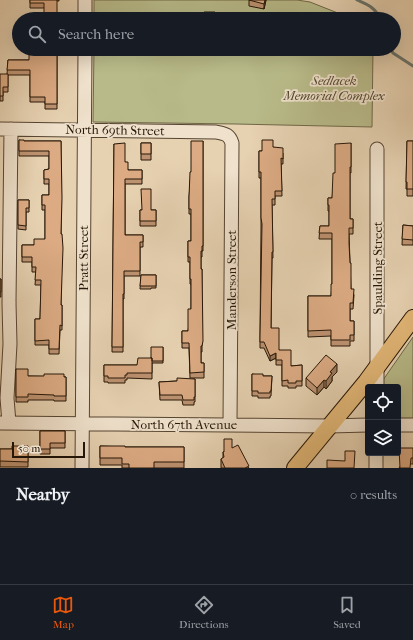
<!DOCTYPE html>
<style>
body{margin:0;font-family:"IM FELL French Canon",serif;background:#242831;color:#f1f3f6}
.controls{position:absolute;right:12px;bottom:12px;display:grid;overflow:hidden;border-radius:4px;box-shadow:0 4px 16px #0002}
.controls button{width:36px;height:36px;display:grid;place-items:center;padding:0;border:0;border-bottom:1px solid #363941;background:#171b24;color:#f1f3f6;font:20px sans-serif}
.scale{position:absolute;left:12px;bottom:10px;width:73px;box-sizing:border-box;padding-left:4px;border:2px solid #261607;border-top:0;font-size:11px;line-height:14px;white-space:nowrap;color:#261607;-webkit-text-stroke:3px #efe1cc;paint-order:stroke}
.list{margin:0;padding:0;list-style:none}
h2{display:flex;justify-content:space-between;align-items:center;height:52px;margin:0;padding:0 16px;font-size:17px}
h2 small{font-size:13px;font-weight:400;color:#9ea1a6}
.icon{flex:none;width:22px;height:22px;fill:none;stroke:currentColor;stroke-width:2;stroke-linecap:round;stroke-linejoin:round}
.map{position:relative;flex:none;width:413px;height:468px;overflow:hidden}
.search{position:absolute;background:#171b24;box-shadow:0 4px 16px #0002;left:12px;right:12px;top:12px;height:44px;display:flex;align-items:center;gap:10px;box-sizing:border-box;padding:0 14px;border-radius:22px;color:#9ea1a6;font-size:15px}
.sheet{height:116px;background:#171b24}
nav{display:flex;justify-content:space-around;align-items:center;box-sizing:border-box;height:56px;border-top:1px solid #363941;background:#171b24;font-size:11px;color:#9ea1a6}
nav a{display:grid;justify-items:center;gap:2px}
nav .on{color:#ea580c}
.map>svg:first-child{display:block}
</style>
<div class="map">
<svg width="413" height="468" viewBox="0 0 413 468">
<rect width="100%" height="100%" fill="#e6d1b1"/>
<filter id="stains"><feTurbulence type="fractalNoise" baseFrequency=".005" numOctaves="4"/><feColorMatrix values="0 0 0 0 .2 0 0 0 0 .09 0 0 0 0 .02 0 0 0 .5 -.17"/></filter>
<radialGradient id="worn" r=".72"><stop offset=".6" stop-color="#630" stop-opacity="0"/><stop offset="1" stop-color="#630" stop-opacity=".3"/></radialGradient>
<!-- green -->
<path fill="#b8ba89" stroke="#6f6848" d="M94,0H297L310,2L353,19H94Z
M94,49H373L372,127L236,124L93,122Z
M413,337V419H398V387H383V380Z"/>
<g fill="none" stroke-linecap="round" stroke-linejoin="round">
<!-- stream -->
<path stroke="#6a756e" stroke-width="3" d="M357,0C368,5 375,7 380,19
M391,49L393,53L413,66"/>
<defs>
<path id="minor" d="M85,19V0
M0,129L216,132C225,134 229,134 232,143L230,424
M377,387V149
M0,423L329,426L368,425
M9,423L7,398L10,344L9,303L11,129
M398,425H413
M82,468L85,49
M376,468V453"/>
<path id="major" d="M295,468L366,382L413,318"/>
</defs>
<!-- minor casing -->
<use href="#minor" stroke="#564532" stroke-width="15"/>
<!-- major casing -->
<use href="#major" stroke="#261607" stroke-width="18"/>
<!-- minor -->
<use href="#minor" stroke="#efe1cc" stroke-width="13"/>
<!-- major -->
<use href="#major" stroke="#e3b878" stroke-width="16"/>
</g>
<!-- wall -->
<path fill="#bd9372" stroke="#261607" d="M30,0H59V1H57L44,8H30Z
M249,0H266L264,9L249,6Z
M57,49V109H45V102H30V75H8V92H3V101H0V77L7,74L8,60H29Z
M19,140L24,141H61V305H62V330H60L59,354H49V345H35V319H40L41,285H35L36,272H32V262H22V245H34L45,239V210H42V195H49V184H44V170L49,169V156H19Z
M203,141V251H202V257H201V269H202V352H201V363H204V378H190L189,348H182V331H188L191,309V284H190V262H188V241H191V214H189V197L191,172Z
M407,141H413V196H407V189H406Z
M141,143H151V160H141Z
M351,143V173H350V219H353V234H349L351,289L354,295L353,309H350V321H354V341H350V346H331V336L308,337V296H331L332,284V239H319L320,226H329V211H328V198H332L335,173Z
M114,144L125,162L128,170H142V184H125V235H143V247H140V276H124V299H123V352H112Z
M273,147L283,153V164H281L282,196H275V205H272L273,258H272L271,328L279,350L291,366L302,365V386H296V388H288V386H282V365H276V358L270,361L264,348H260V337L261,229V178H259V151H262Z
M18,200H29V212H26V230L18,229Z
M140,210H156V226H140Z
M403,225L413,226V245H402Z
M141,275H156V288H151V289H140Z
M0,279H1V297H0Z
M163,347V363H152V379L127,378V380H125V383H108V382H104V365H137L151,358Z
M16,369L28,376L66,377V401H54V400H28V402H16Z
M337,372L332,377V381L326,389L324,387L317,395L306,386V378Z
M252,374L263,376H272L271,396H270V398H258V396H252Z
M195,379V402H194V405H183L182,400H160L159,382L177,381Z
M40,431H65V448H50V454H40Z
M28,446V467H0V449H12Z
M100,446L125,447H184V468H122V465H100Z
M232,448L249,468H221V459L223,458V452Z
M413,448V464H411L399,468Z"/>
<!-- shaded-wall -->
<path fill="#9a785c" stroke="#261607" d="M265,0H266L264,9V4Z
M276,353V358L270,361V356Z
M337,364V372L332,377V381L326,389V381L330,372Z
M324,380V387L317,395V388Z"/>
<!-- building -->
<path fill="#dcab84" stroke="#261607" d="M30,0H57V19H44V3H30Z
M249,0H265L264,4Z
M204,12H215L216,19H204Z
M29,49H57V104H45V97H30V70H7L8,60H29Z
M0,74H8V87H3V96H0Z
M19,140H24V141H61L62,198L61,234H62L63,248L61,305H62V326L60,325L59,349H49V340L35,341V319H40L41,280H35L36,267H32V257H22V245H34V239H45V205H42V195H49V179H44V170L49,169V151H19Z
M262,140H273V147L283,148V159L281,158L282,191H275V199H272L273,252H272L271,328H279V350H291V366L302,365V381H296V383H288V380L282,381V360H276V353L270,356L264,342H260V337L262,224L261,218V172H259V151H262Z
M191,141H203V246H202V251H201V269H202L203,341L202,346H201V363H204V372L190,373L189,343H182V331H188V309H191V279H190V257H188V241H191V209H189V197L190,172H191Z
M407,141H413V189H407V182H406Z
M125,143V162H128V170H142V179H125V235H143V242H140V271H124V294H123V347H112L114,144Z
M141,143H151V154H141Z
M351,143V167H350V219H353V228H349V243L350,263H351V289H354L353,303H350V321H354V335H350V340H331V330L308,331V296H331V284H332V233H319L320,226H329V205H328V198H332L333,173H335V144Z
M141,189H151V210H156V221H140V210H142Z
M18,200H29V208H26V226L18,225Z
M403,225L413,226V240L402,239Z
M141,275H156V286H140Z
M0,279H1V292H0Z
M151,347H163V361H152V358H151Z
M326,355L337,364L330,372L332,373L326,381L324,380L317,388L306,378Z
M138,358H152V373H127V375H125V378H108V376H104V365H137Z
M16,369H28V376H44V374H64V377H66V396H54V395L28,394V397H16Z
M252,374H263V376H272L271,391H270V393H258V391H252Z
M177,378L195,379V397H194V400H183L182,395H160L159,382L177,381Z
M40,431H65V443H50V449H40Z
M224,439H232V448L238,445L249,466L245,468H225L221,459L224,457L223,452H224Z
M12,446H28V462L0,461V449H12Z
M100,446H125V447H184V462H154V468H129V464H122V458H100Z
M399,448H413V458H411L410,468H400Z
M345,451H355L354,468H327V460L345,461Z"/>
<g text-anchor="middle" dominant-baseline="central" stroke-width="3.5" stroke-linejoin="round" paint-order="stroke">
<!-- park labels -->
<g font-size="13" font-style="italic" fill="#52472e" stroke="#efe1cc">
<text x="334" y="80">Sedlacek<tspan x="334" dy="15">Memorial Complex</tspan></text>
</g>
<!-- street labels -->
<g font-size="13" fill="#261607" stroke="#efe1cc">
<text transform="translate(115 130) rotate(1)">North 69th Street</text>
<text transform="translate(83 258) rotate(-90)">Pratt Street</text>
<text transform="translate(377 268) rotate(-90)">Spaulding Street</text>
<text transform="translate(231 280) rotate(-90)">Manderson Street</text>
<text x="184" y="424">North 67th Avenue</text>
</g>
</g>
<rect width="100%" height="100%" filter="url(#stains)"/>
<rect width="100%" height="100%" fill="url(#worn)"/>
</svg>
<div class="controls">
<button><svg class="icon" aria-label="locate" viewBox="0 0 24 24"><circle cx="12" cy="12" r="6"/><path d="M12 2v4M12 18v4M2 12h4M18 12h4"/></svg></button>
<button><svg class="icon" aria-label="layers" viewBox="0 0 24 24"><path d="M12 4l9 5-9 5-9-5zM3 14l9 5 9-5"/></svg></button>
</div>
<div class="scale">50 m</div>
<div class="search"><svg class="icon" aria-label="search" viewBox="0 0 24 24"><circle cx="10" cy="10" r="6"/><path d="M15 15l6 6"/></svg>Search here</div>
</div>
<section class="sheet">
<h2>Nearby<small>0 results</small></h2>
<ul class="list">
</ul>
</section>
<nav>
<a class="on"><svg class="icon" aria-label="map" viewBox="0 0 24 24"><path d="M3 6l6-2 6 2 6-2v14l-6 2-6-2-6 2zM9 4v14M15 6v14"/></svg>Map</a>
<a><svg class="icon" aria-label="directions" viewBox="0 0 24 24"><path d="M12 3l9 9-9 9-9-9zM9 14v-3h6M13 9l2 2-2 2"/></svg>Directions</a>
<a><svg class="icon" aria-label="saved" viewBox="0 0 24 24"><path d="M7 4h10v16l-5-4-5 4z"/></svg>Saved</a>
</nav>
